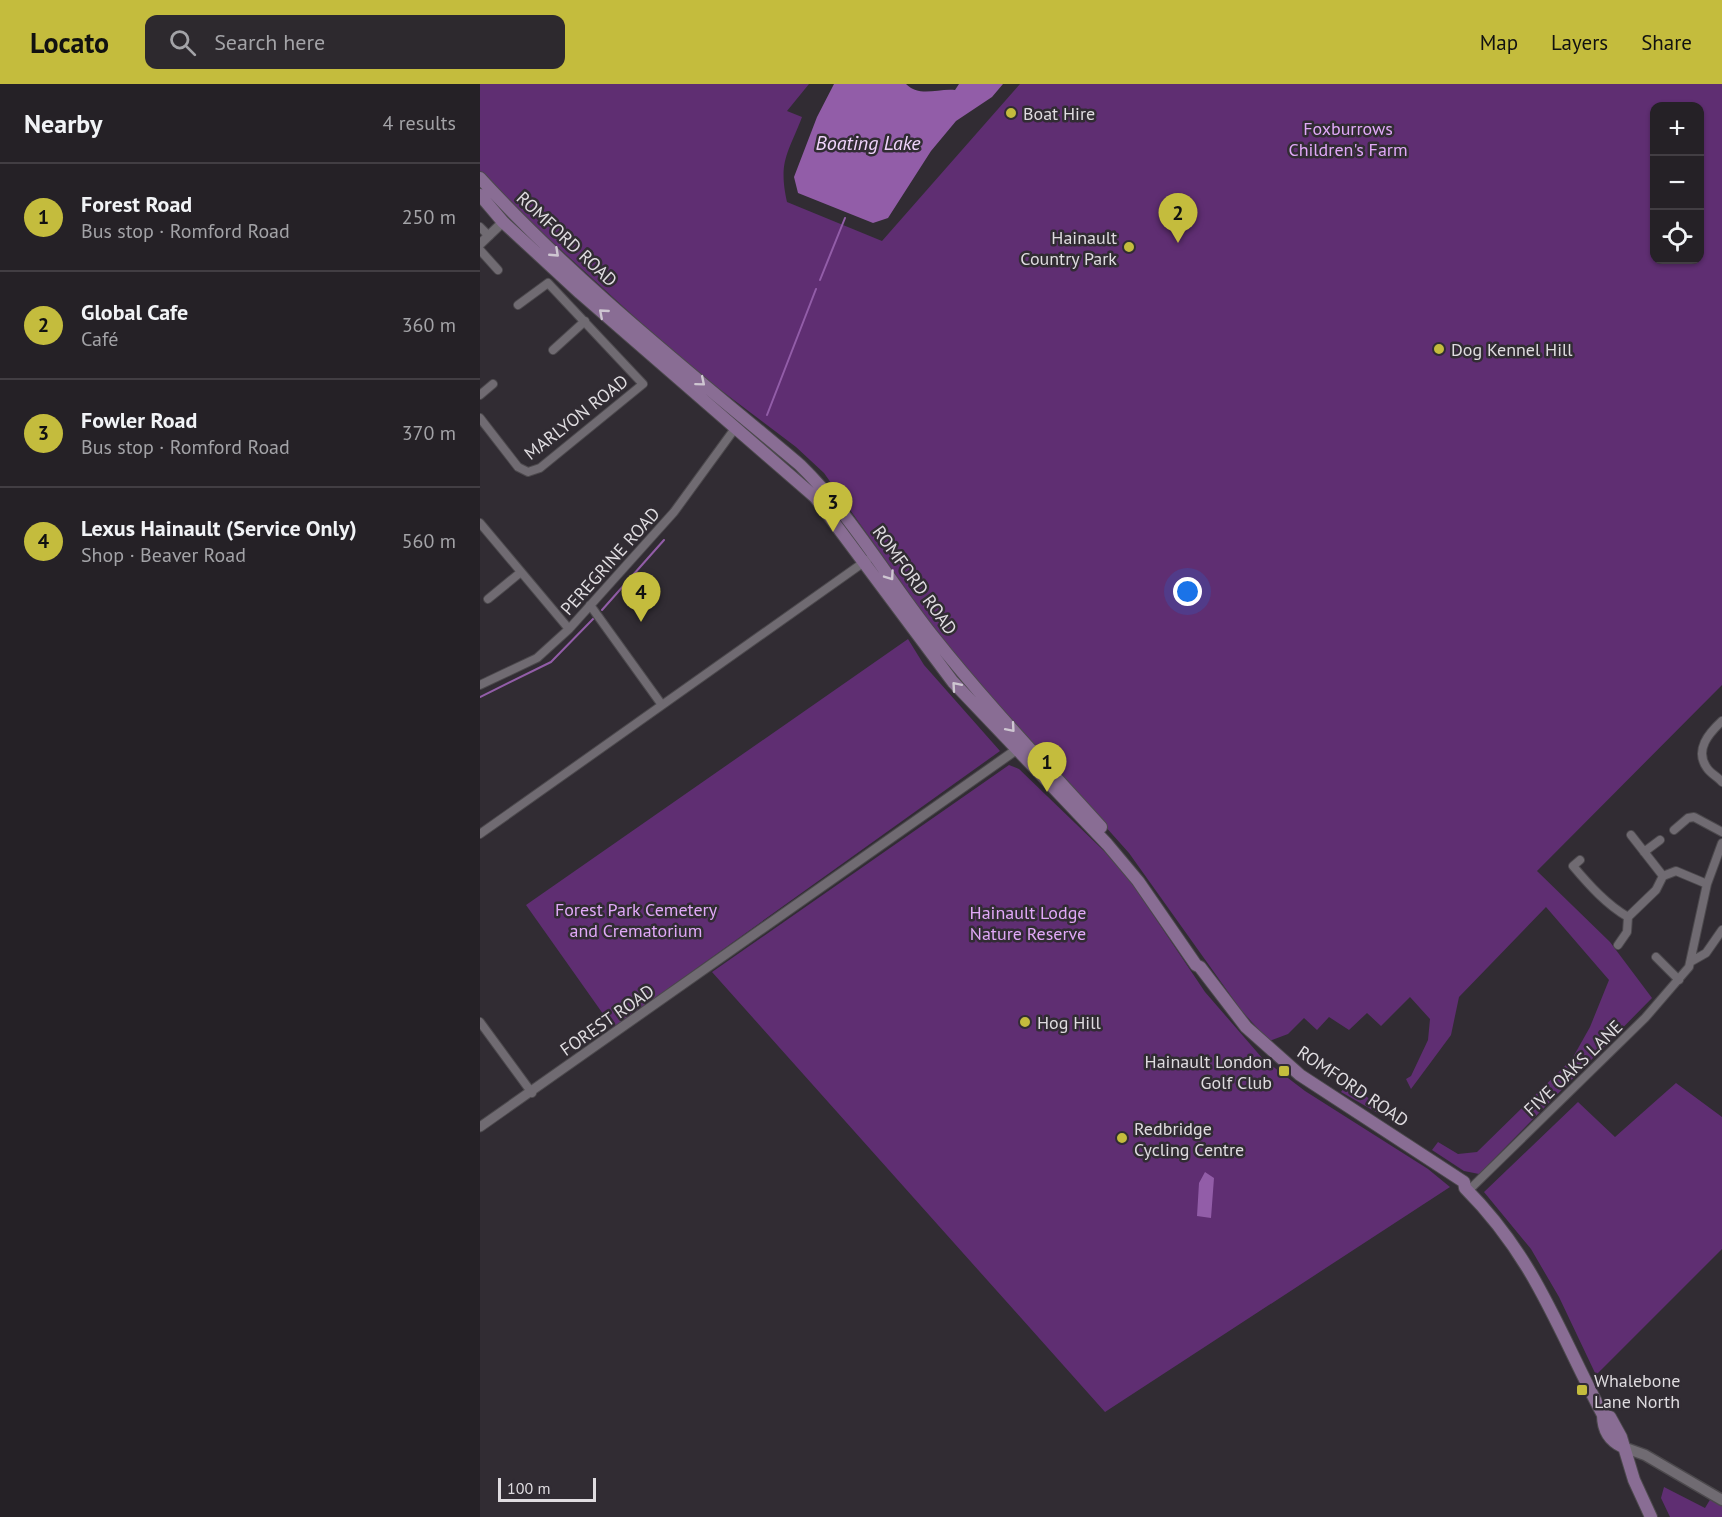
<!DOCTYPE html>
<meta charset="utf-8">
<style>
body{margin:0;font-family:"PT Sans",sans-serif;background:#2d292e;color:#f1f3f6}
.controls{position:absolute;right:18px;top:18px;display:grid;overflow:hidden;border-radius:12px;box-shadow:0 2px 4px #0004}
.controls button{width:54px;height:54px;display:grid;place-items:center;padding:0;border:0;border-bottom:2px solid #423e43;background:#252126;color:#f1f3f6;font:30px sans-serif}
.scale{position:absolute;left:18px;bottom:15px;width:98px;box-sizing:border-box;padding-left:6px;border:3px solid #dfdce0;border-top:0;font-size:16px;line-height:21px;white-space:nowrap;color:#dfdce0;-webkit-text-stroke:4px #312c33;paint-order:stroke}
.you{position:absolute;left:708px;top:508px;width:21px;height:21px;margin:-15px;border:4px solid #fff;border-radius:50%;background:#1a73e8;box-shadow:0 0 0 9px #1a73e833}
.badge{display:grid;place-items:center;width:39px;height:39px;border-radius:50%;background:#c4bc3d;color:#111;font-size:20px;font-weight:700}
.pin{position:absolute;translate:-50% -50px;filter:drop-shadow(0 2px 3px #0008)}
.pin::after{content:'';position:absolute;top:32px;width:21px;height:18px;background:inherit;clip-path:polygon(0 0,100% 0,50% 100%)}
.list{margin:0;padding:0;list-style:none}
h2{display:flex;justify-content:space-between;align-items:center;height:78px;margin:0;padding:0 24px;font-size:26px}
h2 small{font-size:20px;font-weight:400;color:#a3a3a7}
.list li{display:grid;grid-template-columns:39px 1fr auto;gap:18px;align-items:center;box-sizing:border-box;height:108px;padding:0 24px;border-top:2px solid #423e43}
.list b{display:block;font-size:22px;white-space:nowrap}
.list p{margin:0;font-size:20px;white-space:nowrap;color:#a3a3a7}
.list em{font-size:20px;font-style:normal;color:#a3a3a7}
.icon{flex:none;width:33px;height:33px;fill:none;stroke:currentColor;stroke-width:2;stroke-linecap:round;stroke-linejoin:round}
.map{position:relative;flex:none;width:1242px;height:1433px;overflow:hidden}
header{display:flex;align-items:center;gap:36px;box-sizing:border-box;height:84px;padding:0 30px;background:#c4bc3d;color:#111}
header strong{font-size:28px}
nav{display:flex;gap:33px;margin-inline-start:auto;font-size:21px}
.search{width:420px;height:54px;background:#2d292e;display:flex;align-items:center;gap:15px;box-sizing:border-box;padding:0 21px;border-radius:12px;color:#a3a3a7;font-size:22px}
main{display:flex}
aside{flex:1;background:#252126}
.map>svg:first-child{display:block}
</style>
<header>
<strong>Locato</strong>
<div class="search"><svg class="icon" aria-label="search" viewBox="0 0 24 24"><circle cx="10" cy="10" r="6"/><path d="M15 15l6 6"/></svg>Search here</div>
<nav><a>Map</a><a>Layers</a><a>Share</a></nav>
</header>
<main>
<aside>
<h2>Nearby<small>4 results</small></h2>
<ul class="list">
<li><span class="badge">1</span><div><b>Forest Road</b><p>Bus stop · Romford Road</p></div><em>250 m</em></li>
<li><span class="badge">2</span><div><b>Global Cafe</b><p>Café</p></div><em>360 m</em></li>
<li><span class="badge">3</span><div><b>Fowler Road</b><p>Bus stop · Romford Road</p></div><em>370 m</em></li>
<li><span class="badge">4</span><div><b>Lexus Hainault (Service Only)</b><p>Shop · Beaver Road</p></div><em>560 m</em></li>
</ul>
</aside>
<div class="map">
<svg width="1242" height="1433" viewBox="0 0 1242 1433">
<rect width="100%" height="100%" fill="#312c33"/>
<!-- green -->
<path fill="#5f2e72" fill-rule="evenodd" d="M0,0H329L307,27L322,33C308,70 298,77 307,118L402,157L540,0H1242V601L1057,787L1130,858L1172,914L999,1090L984,1087L952,1066L958,1058L978,1070L997,1068L1092,975L1110,943L1129,896L1066,823L979,913L971,951L931,1005L926,995L931,992L948,956L950,935L930,913L901,942L887,929L869,946L849,933L837,946L824,934L808,950L789,957L761,926L649,769L507,610L462,556L344,389L316,363L226,295L160,238L35,124L0,87ZM1174,22H1220V176H1174Z
M428,555L444,581L520,667L133,944L46,821Z
M529,681L539,685L623,766L649,795L725,908L783,975L825,1007L948,1085L970,1103L625,1328L232,888Z
M869,997L903,1027V1032L861,1008Z
M1196,999L1242,1033V1165L1116,1291L1079,1213L1051,1165L1004,1108L1098,1018L1135,1053Z
M1184,1403L1225,1424L1231,1414L1242,1420V1433H1190L1181,1414Z"/>
<!-- water -->
<path fill="#925da8" d="M354,0H426C440,14 458,4 475,6L479,0H523L512,13L476,37L451,67L408,134L393,139L318,109L314,93L337,33Z
M725,1088L734,1094L731,1134L717,1132L719,1099Z"/>
<g fill="none" stroke-linecap="round" stroke-linejoin="round">
<!-- stream -->
<path stroke="#925da8" stroke-width="2" d="M340,196L365,134
M287,331L336,205
M122,526L184,456
M0,613L71,578L114,534"/>
<defs>
<path id="minor" d="M0,143L9,152
M0,166L18,186
M73,266L105,237
M0,311L13,300
M0,334L38,383L48,388L60,384L163,300L68,199L38,221
M0,439L89,545
M8,515L41,488
M110,521L182,621
M0,601L57,574L89,545L194,428L256,343
M1242,637C1229,649 1214,666 1227,684C1231,690 1238,693 1242,698
M1194,746L1208,734L1214,733L1242,748
M0,750L387,476
M1151,751L1183,792
M1164,768L1180,756
M1100,776L1093,782C1109,801 1127,821 1148,833
M1138,861L1147,848L1148,833L1176,806L1183,792L1196,787L1227,800
M1176,873L1199,896
M1212,877L1226,869L1242,846
M0,938L52,1009
M988,1107L1165,934L1209,883L1227,800L1242,759"/>
<path id="tertiary" d="M0,160L23,138
M0,1043L536,666"/>
<path id="secondary" d="M1143,1363L1165,1371L1242,1416"/>
<path id="primary" d="M0,94C97,200 211,289 320,381C372,432 407,494 452,551C505,618 564,680 621,743
M0,111L23,138L100,209L335,413L473,598L627,760L658,797L716,881L720,883L766,943L820,991L984,1098L985,1104C1056,1175 1078,1247 1123,1331L1130,1333L1141,1353L1154,1396L1171,1433
M1123,1331C1123,1346 1130,1357 1143,1363"/>
</defs>
<!-- minor casing -->
<use href="#minor" stroke="#4c494d" stroke-width="10"/>
<!-- tertiary casing -->
<use href="#tertiary" stroke="#4c494d" stroke-width="11"/>
<!-- secondary casing -->
<use href="#secondary" stroke="#4c494d" stroke-width="13"/>
<!-- primary casing -->
<use href="#primary" stroke="#4c494d" stroke-width="14"/>
<!-- minor -->
<use href="#minor" stroke="#706b72" stroke-width="8"/>
<!-- tertiary -->
<use href="#tertiary" stroke="#706b72" stroke-width="9"/>
<!-- secondary -->
<use href="#secondary" stroke="#706b72" stroke-width="10"/>
<!-- primary -->
<use href="#primary" stroke="#896d94" stroke-width="12"/>
</g>
<!-- one-way arrows -->
<defs><path id="oneway-chevron" d="M-2-3.5L2.5 0L-2 3.5" fill="none" stroke-width="1.6" stroke-linecap="round" stroke-linejoin="round" transform="scale(1.5)"/></defs>
<g stroke="#cec6d1">
<use href="#oneway-chevron" transform="translate(75 169) rotate(43)"/>
<use href="#oneway-chevron" transform="translate(123 229) rotate(-139)"/>
<use href="#oneway-chevron" transform="translate(221 298) rotate(40)"/>
<use href="#oneway-chevron" transform="translate(410 492) rotate(55)"/>
<use href="#oneway-chevron" transform="translate(476 602) rotate(-131)"/>
<use href="#oneway-chevron" transform="translate(531 644) rotate(49)"/>
</g>
<!-- markers -->
<g fill="#c4bc3d" stroke="#312c33" stroke-width="2">
<circle cx="531" cy="29" r="6"/>
<circle cx="649" cy="163" r="6"/>
<circle cx="959" cy="265" r="6"/>
<circle cx="545" cy="938" r="6"/>
<rect x="798" y="981" width="12" height="12" rx="3"/>
<circle cx="642" cy="1054" r="6"/>
<rect x="1096" y="1300" width="12" height="12" rx="3"/>
</g>
<g text-anchor="middle" dominant-baseline="central" stroke-width="5" stroke-linejoin="round" paint-order="stroke">
<!-- poi labels -->
<g font-size="18" fill="#dfdce0" stroke="#312c33" text-anchor="start">
<text x="543" y="29">Boat Hire</text>
<text x="637" y="153" text-anchor="end">Hainault<tspan x="637" dy="21">Country Park</tspan></text>
<text x="971" y="265">Dog Kennel Hill</text>
<text x="557" y="938">Hog Hill</text>
<text x="792" y="977" text-anchor="end">Hainault London<tspan x="792" dy="21">Golf Club</tspan></text>
<text x="654" y="1044">Redbridge<tspan x="654" dy="21">Cycling Centre</tspan></text>
<text x="1114" y="1296">Whalebone<tspan x="1114" dy="21">Lane North</tspan></text>
</g>
<!-- park labels -->
<g font-size="18" fill="#e1a9f8" stroke="#312c33">
<text x="868" y="44">Foxburrows<tspan x="868" dy="21">Children's Farm</tspan></text>
<text x="156" y="825">Forest Park Cemetery<tspan x="156" dy="21">and Crematorium</tspan></text>
<text x="548" y="828">Hainault Lodge<tspan x="548" dy="21">Nature Reserve</tspan></text>
</g>
<!-- street labels -->
<g font-size="18" fill="#dfdce0" stroke="#312c33">
<text transform="translate(87 155) rotate(43)">ROMFORD ROAD</text>
<text transform="translate(96 333) rotate(-38)">MARLYON ROAD</text>
<text transform="translate(130 477) rotate(-48)">PEREGRINE ROAD</text>
<text transform="translate(435 496) rotate(54)">ROMFORD ROAD</text>
<text transform="translate(127 936) rotate(-35)">FOREST ROAD</text>
<text transform="translate(1093 984) rotate(-44)">FIVE OAKS LANE</text>
<text transform="translate(873 1002) rotate(34)">ROMFORD ROAD</text>
</g>
<!-- water labels -->
<g font-size="20" font-style="italic" fill="#f0d4fc" stroke="#312c33">
<text x="388" y="59">Boating Lake</text>
</g>
</g>
</svg>
<div class="controls">
<button>+</button>
<button>−</button>
<button><svg class="icon" aria-label="locate" viewBox="0 0 24 24"><circle cx="12" cy="12" r="6"/><path d="M12 2v4M12 18v4M2 12h4M18 12h4"/></svg></button>
</div>
<div class="scale">100 m</div>
<div class="you"></div>
<div class="pin badge" style="left:567px;top:708px">1</div>
<div class="pin badge" style="left:698px;top:159px">2</div>
<div class="pin badge" style="left:353px;top:448px">3</div>
<div class="pin badge" style="left:161px;top:538px">4</div>
</div>
</main>
